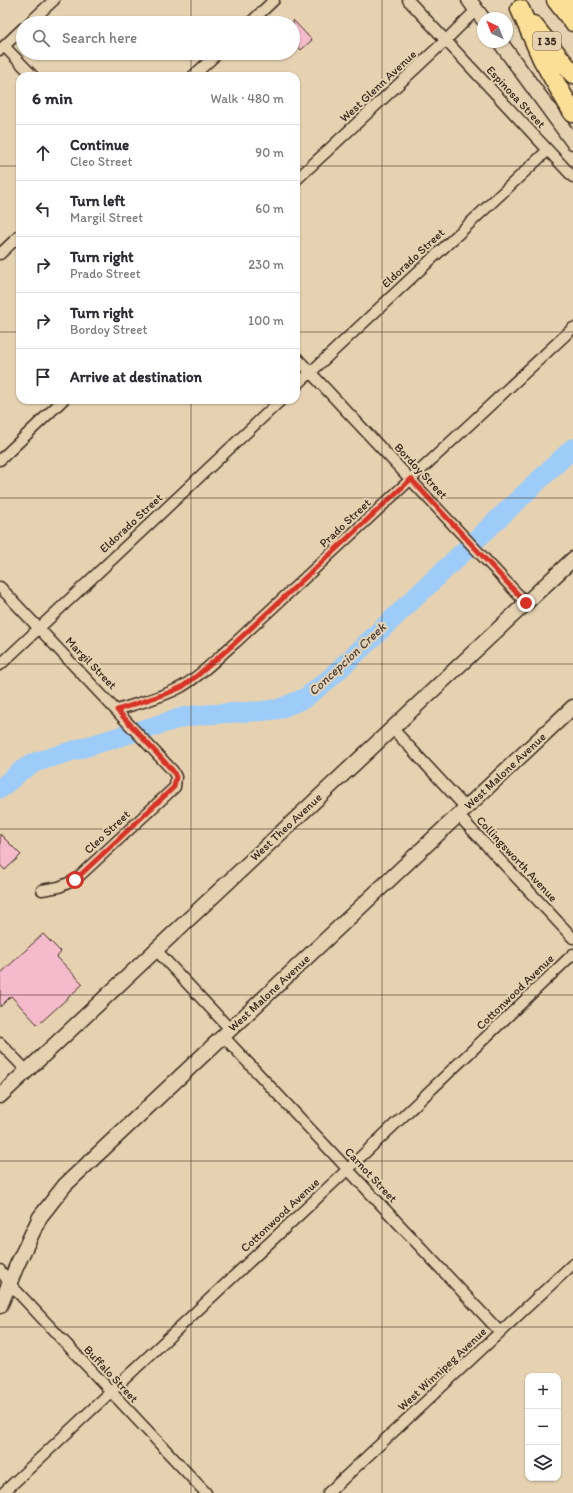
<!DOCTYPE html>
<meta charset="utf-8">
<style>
body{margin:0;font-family:Itim,sans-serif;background:#f7f7f7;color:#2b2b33}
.controls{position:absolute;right:12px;bottom:12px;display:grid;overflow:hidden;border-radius:8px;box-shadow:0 1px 3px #0004}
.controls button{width:36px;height:36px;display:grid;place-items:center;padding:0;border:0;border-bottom:1px solid #e1e1e2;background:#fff;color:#2b2b33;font:20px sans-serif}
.compass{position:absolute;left:477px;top:12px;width:36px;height:36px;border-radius:50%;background:#fff;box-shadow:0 1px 3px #0004;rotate:317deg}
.stop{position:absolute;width:12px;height:12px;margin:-9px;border:3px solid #d93025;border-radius:50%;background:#fff}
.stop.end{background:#d93025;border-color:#fff;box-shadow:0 1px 4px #0008}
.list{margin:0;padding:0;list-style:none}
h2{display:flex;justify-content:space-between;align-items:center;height:52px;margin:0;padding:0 16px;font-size:17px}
h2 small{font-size:13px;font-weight:400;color:#7c7c81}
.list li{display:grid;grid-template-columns:26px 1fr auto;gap:12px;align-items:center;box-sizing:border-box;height:56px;padding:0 16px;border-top:1px solid #e1e1e2}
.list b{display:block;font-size:15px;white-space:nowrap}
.list p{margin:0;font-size:13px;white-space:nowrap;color:#7c7c81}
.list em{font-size:13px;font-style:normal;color:#7c7c81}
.icon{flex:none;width:22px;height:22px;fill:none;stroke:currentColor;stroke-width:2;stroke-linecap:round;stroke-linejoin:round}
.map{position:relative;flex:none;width:573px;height:1493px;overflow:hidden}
.search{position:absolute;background:#fff;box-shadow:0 1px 3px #0004;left:16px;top:16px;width:284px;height:44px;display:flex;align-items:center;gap:10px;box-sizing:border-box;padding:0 14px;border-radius:22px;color:#7c7c81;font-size:15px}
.panel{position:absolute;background:#fff;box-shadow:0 1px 3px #0004;left:16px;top:72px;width:284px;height:332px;border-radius:12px}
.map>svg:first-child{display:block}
</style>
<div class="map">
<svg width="573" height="1493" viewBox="0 0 573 1493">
<rect width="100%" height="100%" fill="#e6d2b1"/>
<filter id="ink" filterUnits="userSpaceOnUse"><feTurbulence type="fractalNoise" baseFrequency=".025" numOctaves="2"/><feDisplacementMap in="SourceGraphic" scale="8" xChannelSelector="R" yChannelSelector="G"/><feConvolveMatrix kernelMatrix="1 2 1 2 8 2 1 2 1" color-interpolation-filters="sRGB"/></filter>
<g filter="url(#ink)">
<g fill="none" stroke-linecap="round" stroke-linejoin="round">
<!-- river -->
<path stroke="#9eccf9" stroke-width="20" d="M0,789L22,770L36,762L184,717L198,715L262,711L279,709L305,698L329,679L573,448"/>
</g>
<!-- building -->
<path fill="#f5bbcd" stroke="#3b2a1e" d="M293,20L312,40L301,50L293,41Z
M0,834L21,855L5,870L0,865Z
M43,934L61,952L57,957L83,984L38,1025L11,996L0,1007V974Z"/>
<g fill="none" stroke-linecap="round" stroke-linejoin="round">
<defs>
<path id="street" d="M408,0L573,177
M29,23L54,0
M250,23L274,0
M4,46L33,76
M0,50L23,28
M193,76L218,53
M296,180L446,40L476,10
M0,254L20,235
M296,357L526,603
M296,386L548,150
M0,460L63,400
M0,587L173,771L176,777L175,787L75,880L59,887L42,890
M0,665L281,400
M117,710C138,703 161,698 181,687C201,676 218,657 236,642L573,328
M392,728L466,808
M458,815L573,938
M156,950L230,1029
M223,1036L500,1332
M0,1043L27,1071
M0,1270L10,1284L206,1493
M3,1493L348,1169L573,954
M328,1493L573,1264"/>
<path id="secondary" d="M469,0L483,19
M500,42L573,142
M0,1096L573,559
M0,1306L17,1265L40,1217L65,1185L573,707"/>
<path id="highway" d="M556,0L573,22
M572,0L573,1
M520,9L542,59L573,113
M533,25L573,74"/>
</defs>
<!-- street casing -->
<use href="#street" stroke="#3b2a1e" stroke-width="13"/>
<!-- secondary casing -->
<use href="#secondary" stroke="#3b2a1e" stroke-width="17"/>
<!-- highway casing -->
<use href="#highway" stroke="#3b2a1e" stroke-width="21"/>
<!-- street -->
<use href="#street" stroke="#e6d2b1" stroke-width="10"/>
<!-- secondary -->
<use href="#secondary" stroke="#e6d2b1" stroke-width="14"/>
<!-- highway -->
<use href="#highway" stroke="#fbdf96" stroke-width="18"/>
</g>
</g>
<g fill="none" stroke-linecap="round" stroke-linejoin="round" filter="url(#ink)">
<!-- route -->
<path stroke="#d93025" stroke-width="5" d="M75,880L174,787L176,777L173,771L117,710L168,693L182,687L198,675L236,642L411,479L526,603"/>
</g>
<!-- grid -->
<path fill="none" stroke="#3b2a1e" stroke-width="1" stroke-opacity="0.55" d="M191,0V23M382,0V1493M191,53V76M0,166H20M296,166H573M0,332H20M296,332H573M191,400V1493M0,498H573M0,664H573M0,829H573M0,995H573M0,1161H573M0,1327H573"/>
<g text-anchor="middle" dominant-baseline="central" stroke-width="4" stroke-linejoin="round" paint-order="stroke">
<!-- shield labels -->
<rect fill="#e6d2b1" stroke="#6e5c4a" stroke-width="1" x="533" y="32" width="28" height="18" rx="3"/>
<g font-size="11" font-weight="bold" fill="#3b2a1e">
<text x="547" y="41">I 35</text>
</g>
<!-- street labels -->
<g font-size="12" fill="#3b2a1e" stroke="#e6d2b1">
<text transform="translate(378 86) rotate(-43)">West Glenn Avenue</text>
<text transform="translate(516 97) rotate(47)">Espinosa Street</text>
<text transform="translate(413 258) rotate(-43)">Eldorado Street</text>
<text transform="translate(421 471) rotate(47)">Bordoy Street</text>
<text transform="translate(131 523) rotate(-43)">Eldorado Street</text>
<text transform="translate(345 523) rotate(-43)">Prado Street</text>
<text transform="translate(91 663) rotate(46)">Margil Street</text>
<text transform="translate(505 771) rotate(-43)">West Malone Avenue</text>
<text transform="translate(286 827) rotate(-43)">West Theo Avenue</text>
<text transform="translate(107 832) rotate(-43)">Cleo Street</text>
<text transform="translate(517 859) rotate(47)">Collingsworth Avenue</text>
<text transform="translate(515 992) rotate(-44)">Cottonwood Avenue</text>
<text transform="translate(269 993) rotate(-43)">West Malone Avenue</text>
<text transform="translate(371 1175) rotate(47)">Carnot Street</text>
<text transform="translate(280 1215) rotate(-43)">Cottonwood Avenue</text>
<text transform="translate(442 1369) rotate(-43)">West Winnipeg Avenue</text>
<text transform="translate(111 1374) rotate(47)">Buffalo Street</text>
</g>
<!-- water labels -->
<g font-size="13" font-style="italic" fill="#4a423f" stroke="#e6d2b1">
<text transform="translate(347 659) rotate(-43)">Concepcion Creek</text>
</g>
</g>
</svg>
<div class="controls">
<button>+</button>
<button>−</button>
<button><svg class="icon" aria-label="layers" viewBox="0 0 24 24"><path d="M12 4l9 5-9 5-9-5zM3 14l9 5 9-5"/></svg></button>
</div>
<svg class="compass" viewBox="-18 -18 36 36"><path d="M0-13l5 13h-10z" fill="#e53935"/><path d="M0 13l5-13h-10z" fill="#7c7c81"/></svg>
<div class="stop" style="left:75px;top:880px"></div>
<div class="stop end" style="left:526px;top:603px"></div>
<div class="search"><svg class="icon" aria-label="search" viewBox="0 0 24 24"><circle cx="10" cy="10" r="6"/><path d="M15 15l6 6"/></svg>Search here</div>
<section class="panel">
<h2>6 min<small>Walk · 480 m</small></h2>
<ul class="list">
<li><svg class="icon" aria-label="ahead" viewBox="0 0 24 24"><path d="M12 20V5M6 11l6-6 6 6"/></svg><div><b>Continue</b><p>Cleo Street</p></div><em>90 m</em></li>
<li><svg class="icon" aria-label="left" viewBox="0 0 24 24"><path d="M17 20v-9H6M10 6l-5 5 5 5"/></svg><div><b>Turn left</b><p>Margil Street</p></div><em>60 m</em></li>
<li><svg class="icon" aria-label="right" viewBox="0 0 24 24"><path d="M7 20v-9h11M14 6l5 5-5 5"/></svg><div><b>Turn right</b><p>Prado Street</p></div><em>230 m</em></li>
<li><svg class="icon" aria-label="right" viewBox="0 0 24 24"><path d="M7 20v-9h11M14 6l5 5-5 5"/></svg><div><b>Turn right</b><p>Bordoy Street</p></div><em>100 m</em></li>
<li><svg class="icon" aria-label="arrive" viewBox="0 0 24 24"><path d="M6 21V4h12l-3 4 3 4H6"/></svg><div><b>Arrive at destination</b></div></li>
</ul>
</section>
</div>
